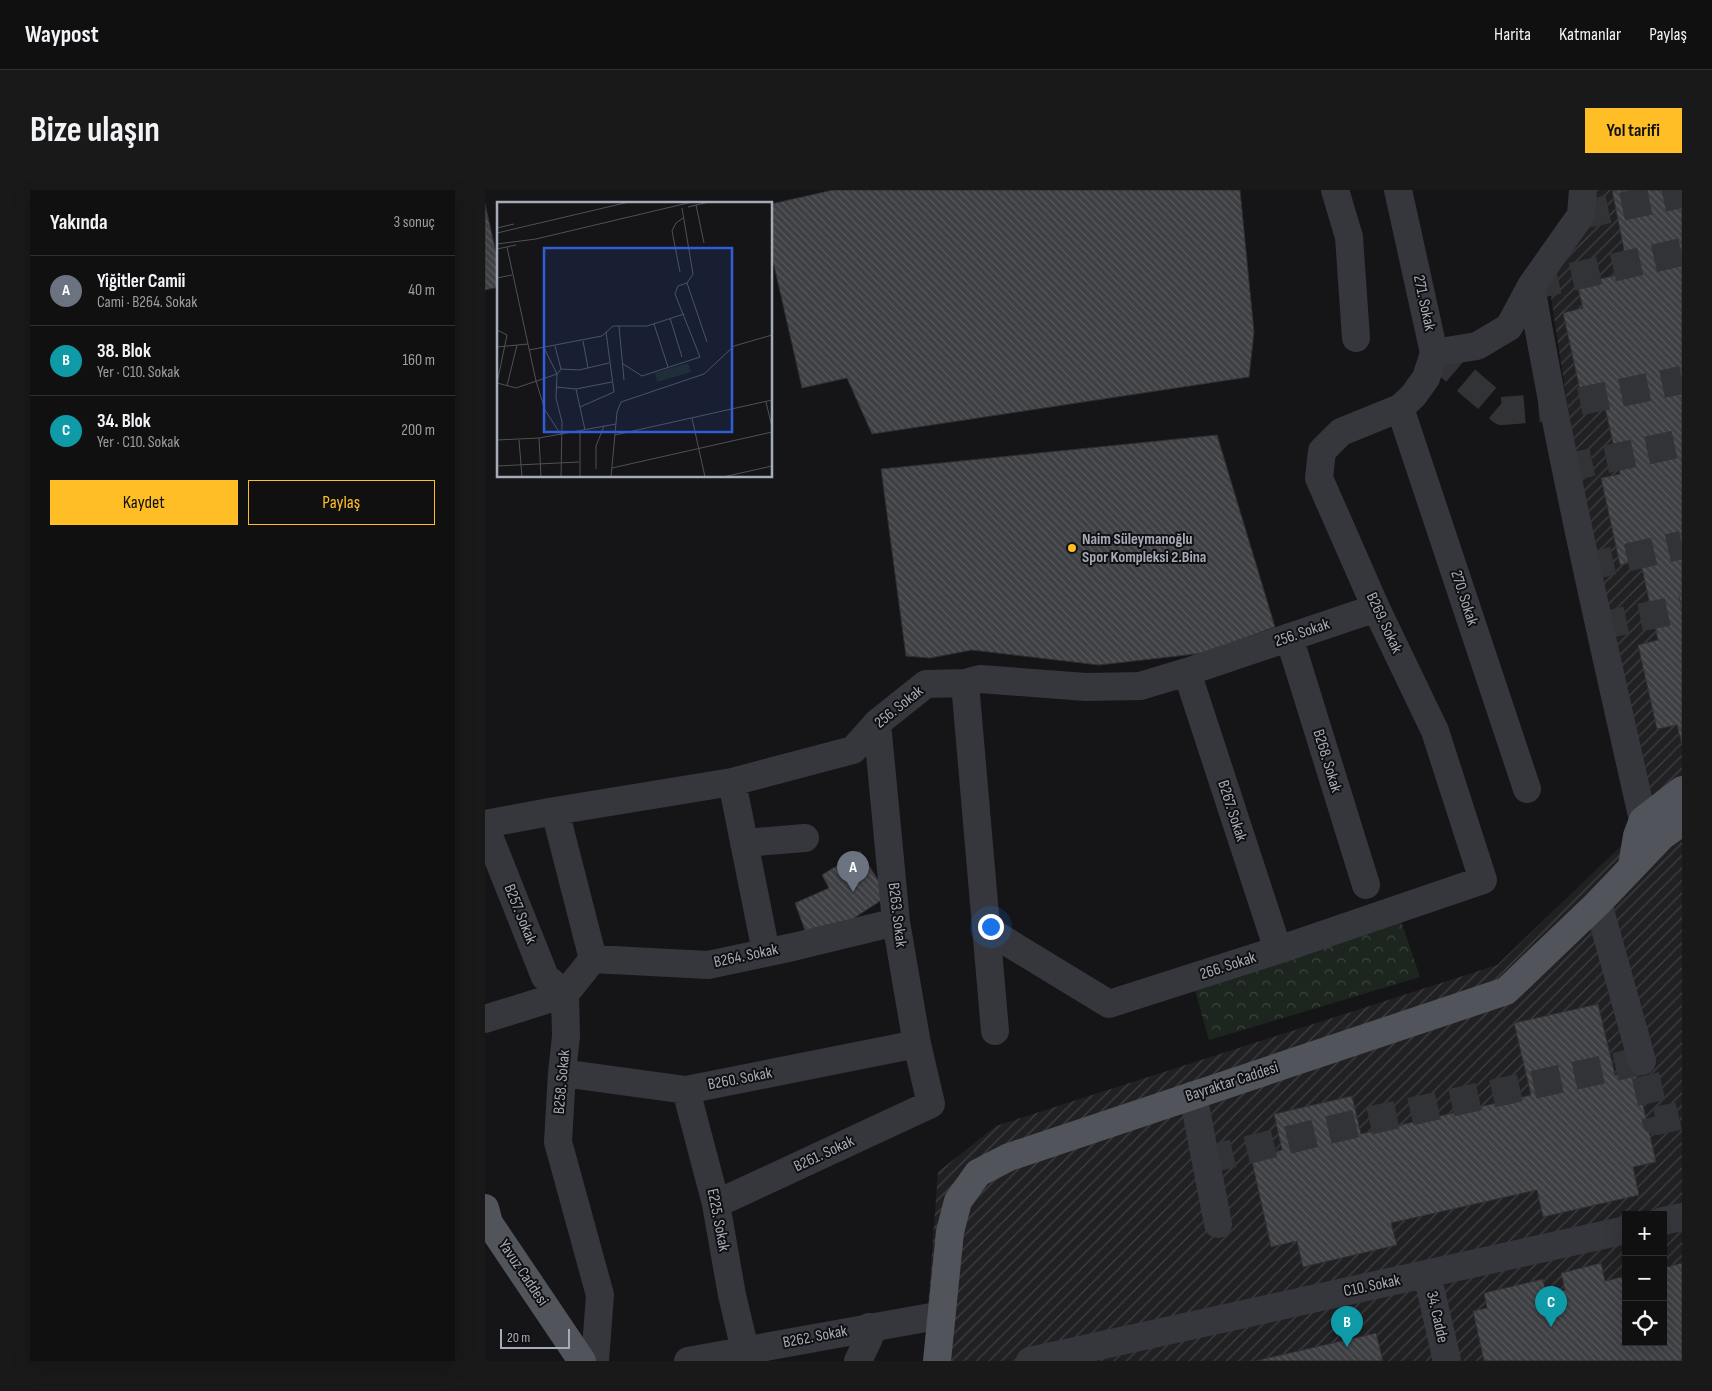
<!DOCTYPE html>
<html lang="tr">
<meta charset="utf-8">
<style>
body{margin:0;font-family:"Sofia Sans Condensed",sans-serif;background:#19191a;color:#f1f3f6}
.controls{position:absolute;right:15px;bottom:15px;display:grid;overflow:hidden;border-radius:0px;box-shadow:0 5px 20px #0002}
.controls button{width:45px;height:45px;display:grid;place-items:center;padding:0;border:0;border-bottom:1px solid #303031;background:#101011;color:#f1f3f6;font:25px sans-serif}
.scale{position:absolute;left:15px;bottom:12px;width:70px;box-sizing:border-box;padding-left:5px;border:2px solid #a6abb8;border-top:0;font-size:14px;line-height:18px;white-space:nowrap;color:#a6abb8;-webkit-text-stroke:4px #101012;paint-order:stroke}
.you{position:absolute;left:505px;top:736px;width:18px;height:18px;margin:-12px;border:4px solid #fff;border-radius:50%;background:#1a73e8;box-shadow:0 0 0 8px #1a73e833}
.badge{display:grid;place-items:center;width:32px;height:32px;border-radius:50%;background:#ffbe26;color:#fff;font-size:16px;font-weight:700}
.pin{position:absolute;translate:-50% -41px;filter:drop-shadow(0 1px 2px #0008)}
.pin::after{content:'';position:absolute;top:26px;width:18px;height:15px;background:inherit;clip-path:polygon(0 0,100% 0,50% 100%)}
.list{margin:0;padding:0;list-style:none}
h2{display:flex;justify-content:space-between;align-items:center;height:65px;margin:0;padding:0 20px;font-size:21px}
h2 small{font-size:16px;font-weight:400;color:#9c9d9f}
.list li{display:grid;grid-template-columns:32px 1fr auto;gap:15px;align-items:center;box-sizing:border-box;height:70px;padding:0 20px;border-top:1px solid #303031}
.list b{display:block;font-size:19px;white-space:nowrap}
.list p{margin:0;font-size:16px;white-space:nowrap;color:#9c9d9f}
.list em{font-size:16px;font-style:normal;color:#9c9d9f}
.actions{display:flex;gap:10px;padding:15px 20px}
.actions a{flex:1;padding:11px 0;border:1px solid #ffbe26;border-radius:0px;text-align:center;font-size:18px;color:#ffbe26}
.actions .main{background:#ffbe26;color:#111}
.icon{flex:none;width:28px;height:28px;fill:none;stroke:currentColor;stroke-width:2;stroke-linecap:round;stroke-linejoin:round}
.map{position:relative;flex:none;width:1197px;height:1171px;overflow:hidden;border-radius:0px}
header{display:flex;align-items:center;gap:30px;box-sizing:border-box;height:70px;padding:0 25px;background:#101011;border-bottom:1px solid #303031}
header strong{font-size:24px}
nav{display:flex;gap:28px;margin-inline-start:auto;font-size:18px}
.intro{display:flex;align-items:center;justify-content:space-between;box-sizing:border-box;height:120px;padding:0 30px}
h1{margin:0;font-size:35px}
.button{padding:12px 22px;border-radius:0px;background:#ffbe26;color:#111;font-size:18px;font-weight:700}
main{display:flex;gap:30px;padding:0 30px}
aside{flex:1;background:#101011;border-radius:0px;box-shadow:0 5px 20px #0002}
.map>svg:first-child{display:block}
</style>
<header>
<strong>Waypost</strong>
<nav><a>Harita</a><a>Katmanlar</a><a>Paylaş</a></nav>
</header>
<div class="intro"><h1>Bize ulaşın</h1><a class="button">Yol tarifi</a></div>
<main>
<aside>
<h2>Yakında<small>3 sonuç</small></h2>
<ul class="list">
<li><span class="badge" style="background:#6b7280">A</span><div><b>Yiğitler Camii</b><p>Cami · B264. Sokak</p></div><em>40 m</em></li>
<li><span class="badge" style="background:#0f9aa8">B</span><div><b>38. Blok</b><p>Yer · C10. Sokak</p></div><em>160 m</em></li>
<li><span class="badge" style="background:#0f9aa8">C</span><div><b>34. Blok</b><p>Yer · C10. Sokak</p></div><em>200 m</em></li>
</ul>
<div class="actions"><a class="main">Kaydet</a><a>Paylaş</a></div>
</aside>
<div class="map">
<svg width="1197" height="1171" viewBox="0 0 1197 1171">
<defs>
<pattern id="industrial-furrows" width="10" height="10" patternUnits="userSpaceOnUse" patternTransform="scale(1.25)"><rect width="10" height="10" fill="#212124"/><path d="M-1 1l2-2M0 10L10 0M9 11l2-2" fill="none" stroke="#3e3f42"/></pattern>
<pattern id="park-crowns" width="20" height="18" patternUnits="userSpaceOnUse" patternTransform="scale(1.25)"><rect width="20" height="18" fill="#1d261e"/><path d="M2 6a3 3 0 1 1 6 0M12 15a3 3 0 1 1 6 0" fill="none" stroke="#3b433d"/></pattern>
<pattern id="building-back-hatch" width="6" height="6" patternUnits="userSpaceOnUse" patternTransform="scale(1.25)"><rect width="6" height="6" fill="#3f4044"/><path d="M-1 5l2 2M0 0l6 6M5-1l2 2" fill="none" stroke="#58595d"/></pattern>
</defs>
<rect width="100%" height="100%" fill="#151517"/>
<!-- industrial -->
<path fill="url(#industrial-furrows)" fill-rule="evenodd" d="M1089,0H1197V1171H439L453,982L511,936L1012,775L1162,631L1085,232L1063,88ZM1141,1025H1178V1152H1141Z"/>
<!-- park -->
<path fill="url(#park-crowns)" d="M916,731L935,787L724,850L709,797Z"/>
<!-- building -->
<path fill="url(#building-back-hatch)" stroke="#2f2f34" d="M348,0H755L769,142L764,187L387,244L362,188L317,198L286,62V14Z
M1127,0H1197V556L1192,535L1172,539L1153,455L1173,450L1155,370L1135,375L1116,288L1135,284L1117,204L1097,209L1078,123L1098,118L1092,94L1146,82L1142,75Z
M0,14L14,75V97L0,100Z
M732,245L790,437L719,463L614,475L487,460L445,468L421,466L396,279Z
M375,661L403,706L366,730L322,746L310,713L344,698L337,685Z
M1113,814L1130,885L1150,880L1171,972L1148,977L1154,1005L1058,1027L1052,1000L906,1033L912,1055L818,1077L812,1051L786,1057L766,967L797,960L789,924L867,906L876,944L1046,905L1029,833Z
M1116,1073L1120,1091L1141,1086V1152H1178V1078L1197,1073V1171H999L988,1121L1002,1118L999,1103L1058,1089L1061,1104L1080,1100L1076,1083Z
M891,1143L898,1171H770Z"/>
<g fill="none" stroke-linecap="round" stroke-linejoin="round">
<!-- minor-tunnel -->
<path stroke="#323337" stroke-width="28" stroke-dasharray="28 14" stroke-linecap="butt" d="M1096,25L1197,4
M1046,96L1197,62
M949,163L1017,221L1067,217L1197,190
M1080,278L1197,253
M1101,377L1197,355
M1114,436L1197,419
M721,970L873,933L1157,871L1171,931L1197,925"/>
<!-- minor -->
<path stroke="#36373d" stroke-width="28" d="M850,0L864,47L871,148
M1098,0L1096,25L1046,96C1077,275 1118,453 1158,630
M949,163L992,156L1024,137L1046,96
M915,218L1042,599
M804,447L881,695
M702,482L793,760
M480,493L510,841
M247,592L281,762
M70,621L108,769L80,804L81,846L77,883L73,952L115,1105L110,1171
M0,634L70,621L247,592L368,560L392,533L441,494L480,493L495,489L601,497L655,496L702,482L891,418
M0,636L60,787L80,804
M259,653L320,648
M1113,713L1157,871
M501,739L624,814L793,760L998,690L950,541L891,418L834,288L837,261L856,242L915,218L928,206L941,188L949,163L913,0
M108,769L223,775L308,757L411,732
M0,829L80,804
M77,883L201,900L432,854
M201,900L231,1014L247,1105L260,1160
M708,905L733,1034
M231,1014L446,914L432,854L411,732L392,533
M1178,1031L1197,1027
M942,1084L962,1171
M203,1171L457,1125
M373,1171L384,1148V1137
M545,1171L1141,1040"/>
<!-- major -->
<path stroke="#52545c" stroke-width="28" d="M1147,676L1152,646L1158,630L1197,600
M0,1018L4,1033L97,1171
M452,1171L465,1042L473,1011L493,983L524,967L1021,801L1113,713L1177,646L1197,632"/>
</g>
<!-- markers -->
<circle fill="#ffbe26" stroke="#101012" stroke-width="2" cx="587" cy="358" r="5"/>
<g text-anchor="middle" dominant-baseline="central" stroke-width="4" stroke-linejoin="round" paint-order="stroke">
<!-- street labels -->
<g font-size="16" fill="#a6abb8" stroke="#101012">
<text transform="translate(939 113) rotate(78)">271. Sokak</text>
<text transform="translate(979 408) rotate(72)">270. Sokak</text>
<text transform="translate(899 433) rotate(65)">B269. Sokak</text>
<text transform="translate(817 443) rotate(-19)">256. Sokak</text>
<text transform="translate(414 517) rotate(-39)">256. Sokak</text>
<text transform="translate(842 571) rotate(73)">B268. Sokak</text>
<text transform="translate(747 621) rotate(72)">B267. Sokak</text>
<text transform="translate(35 724) rotate(68)">B257. Sokak</text>
<text transform="translate(412 725) rotate(83)">B263. Sokak</text>
<text transform="translate(261 766) rotate(-12)">B264. Sokak</text>
<text transform="translate(743 776) rotate(-18)">266. Sokak</text>
<text transform="translate(255 889) rotate(-11)">B260. Sokak</text>
<text transform="translate(77 892) rotate(-85)">B258. Sokak</text>
<text transform="translate(747 892) rotate(-18)">Bayraktar Caddesi</text>
<text transform="translate(339 964) rotate(-25)">B261. Sokak</text>
<text transform="translate(233 1030) rotate(79)">E225. Sokak</text>
<text transform="translate(38 1083) rotate(56)">Yavuz Caddesi</text>
<text transform="translate(887 1096) rotate(-12)">C10. Sokak</text>
<text transform="translate(952 1127) rotate(77)">34. Cadde</text>
<text transform="translate(330 1147) rotate(-11)">B262. Sokak</text>
</g>
<!-- poi labels -->
<g font-size="16" font-weight="bold" fill="#a6abb8" stroke="#101012" text-anchor="start">
<text x="597" y="349">Naim Süleymanoğlu<tspan x="597" dy="18">Spor Kompleksi 2.Bina</tspan></text>
</g>
</g>
<!-- overview -->
<g transform="translate(12 12)">
<rect width="275" height="275" fill="#151517"/>
<path d="M191,161L194,170L160,180L158,171Z" fill="#1d261e"/>
<path fill="none" stroke="#4f5157" stroke-width="1" d="M199,3L207,41M191,5L212,0M185,6L196,72L190,81M0,26L17,22M0,31L132,0M0,42L39,37L195,0M10,45L39,179L48,208L64,233M0,47L19,43M183,70L175,29L179,21L186,16M0,76L15,73M190,81L210,140M173,116L185,155M157,122L171,165M122,124L127,178M0,128L10,133L0,181M86,139L91,166M58,144L64,167L60,172L59,196L65,220L64,275M0,145L31,142M32,148L105,134L116,124H150L187,112M126,162L145,174L203,155L178,92L181,84L190,81M64,167L82,168L112,161M0,181L19,186L60,172L47,146M10,184L20,143M59,185L79,187L115,180M79,187L88,228M269,200L275,225M83,205L117,190L109,130M195,216L208,275M83,229V275M118,233L275,198M42,236L44,275M0,238L42,236L119,222M22,238L25,275M0,264L82,260M115,266L275,230M99,267V244L107,224M114,275L120,210L124,200L207,172L237,144L275,133M226,275L275,264"/>
<path fill="#325cd3" fill-opacity="0.15" stroke="#325cd3" stroke-width="2.5" d="M47,46H235V230H47Z"/>
<rect width="275" height="275" fill="none" stroke="#a6abb8" stroke-width="2.5"/>
</g>
</svg>
<div class="controls">
<button>+</button>
<button>−</button>
<button><svg class="icon" aria-label="locate" viewBox="0 0 24 24"><circle cx="12" cy="12" r="6"/><path d="M12 2v4M12 18v4M2 12h4M18 12h4"/></svg></button>
</div>
<div class="scale">20 m</div>
<div class="you"></div>
<div class="pin badge" style="left:368px;top:702px;background:#6b7280">A</div>
<div class="pin badge" style="left:862px;top:1157px;background:#0f9aa8">B</div>
<div class="pin badge" style="left:1066px;top:1137px;background:#0f9aa8">C</div>
</div>
</main>
